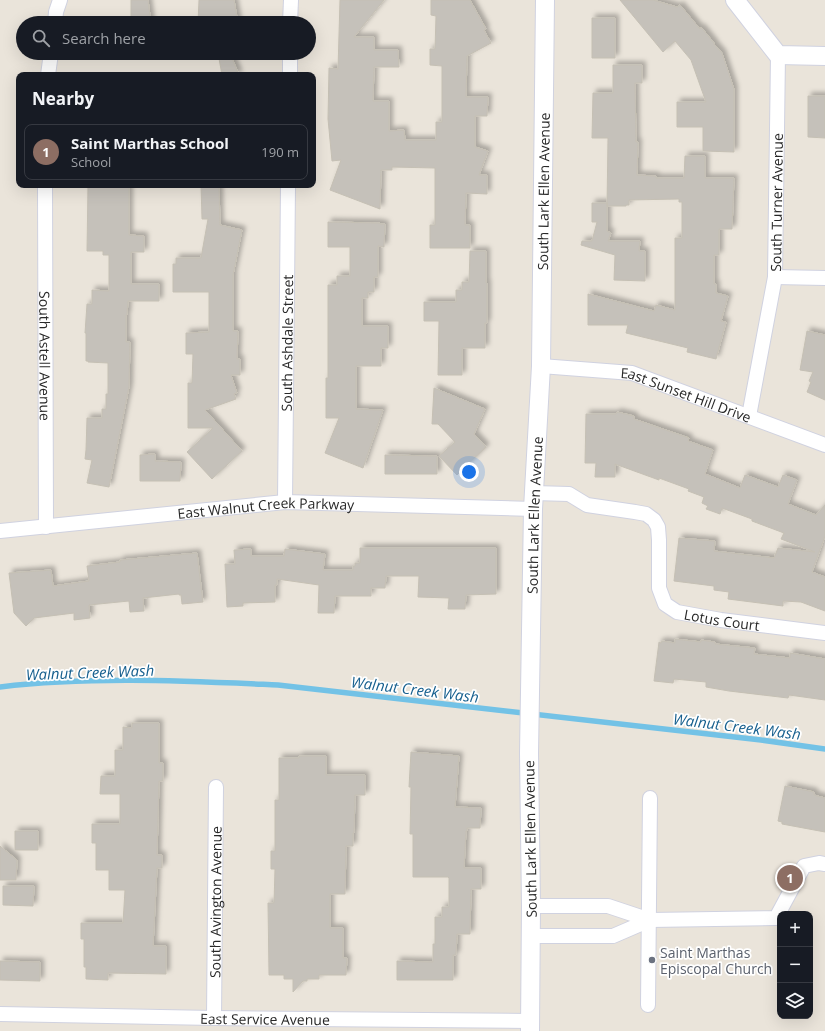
<!DOCTYPE html>
<meta charset="utf-8">
<style>
body{margin:0;font-family:"Open Sans",sans-serif;background:#242831;color:#f1f3f6}
.controls{position:absolute;right:12px;bottom:12px;display:grid;overflow:hidden;border-radius:8px;box-shadow:0 4px 16px #0002}
.controls button{width:36px;height:36px;display:grid;place-items:center;padding:0;border:0;border-bottom:1px solid #363941;background:#171b24;color:#f1f3f6;font:20px sans-serif}
.you{position:absolute;left:469px;top:472px;width:14px;height:14px;margin:-10px;border:3px solid #fff;border-radius:50%;background:#1a73e8;box-shadow:0 0 0 6px #1a73e833}
.badge{display:grid;place-items:center;width:26px;height:26px;border-radius:50%;background:#445ced;color:#fff;font-size:13px;font-weight:700}
.pin{position:absolute;translate:-50% -50%;border:2px solid #fff;box-shadow:0 1px 4px #0006}
.list{margin:0;padding:0;list-style:none}
h2{display:flex;justify-content:space-between;align-items:center;height:52px;margin:0;padding:0 16px;font-size:17px}
h2 small{font-size:13px;font-weight:400;color:#9ea1a6}
.list li{display:grid;grid-template-columns:26px 1fr auto;gap:12px;align-items:center;box-sizing:border-box;height:56px;margin:0 8px 8px;padding:0 8px;border:1px solid #363941;border-radius:8px}
.list b{display:block;font-size:15px;white-space:nowrap}
.list p{margin:0;font-size:13px;white-space:nowrap;color:#9ea1a6}
.list em{font-size:13px;font-style:normal;color:#9ea1a6}
.icon{flex:none;width:22px;height:22px;fill:none;stroke:currentColor;stroke-width:2;stroke-linecap:round;stroke-linejoin:round}
.map{position:relative;flex:none;width:825px;height:1031px;overflow:hidden}
.search{position:absolute;background:#171b24;box-shadow:0 4px 16px #0002;left:16px;top:16px;width:300px;height:44px;display:flex;align-items:center;gap:10px;box-sizing:border-box;padding:0 14px;border-radius:22px;color:#9ea1a6;font-size:15px}
.panel{position:absolute;background:#171b24;box-shadow:0 4px 16px #0002;left:16px;top:72px;width:300px;height:116px;border-radius:8px}
.map>svg:first-child{display:block}
</style>
<div class="map">
<svg width="825" height="1031" viewBox="0 0 825 1031">
<defs>
<filter id="shadow"><feDropShadow dx="3.5" dy="-3.5" stdDeviation="2" flood-color="#0004"/></filter>
</defs>
<rect width="100%" height="100%" fill="#eae4da"/>
<g fill="none" stroke-linecap="round" stroke-linejoin="round">
<!-- stream -->
<path stroke="#73c2e6" stroke-width="5.5" d="M0,687C92,676 186,681 278,685L761,740L825,749"/>
</g>
<!-- building -->
<path fill="#c5c1ba" stroke="#c5c0b4" filter="url(#shadow)" d="M131,0H148L151,23H131Z
M199,0H234L238,23H198Z
M340,0H384L354,37H374V50H398L399,67H374L373,101H389V131L404,130L405,140H436V122H442V66L430,65V49H435L436,16L431,15V0H470L486,29L484,30L491,43L467,56L466,97H488L487,116H475V147L488,151L479,175H487V194L466,193L465,225H470V248H430V225H435V168L392,167V170H381L380,209L330,190L341,160L332,161L328,119L329,68L338,69Z
M620,0H653L677,7L680,5L700,29L701,27L714,43V44L722,53L734,89V152L703,151V127H677V102H706L691,60L675,41L663,52Z
M592,18H615V58H592Z
M218,53H230L239,75H222Z
M613,65H642V83H635L636,142H638L637,175L656,176V178H684L685,156H705V178H734L732,229H719V255H714V284H716V293L728,296L721,321L726,322L716,359L687,352L688,348L626,333L628,325H588V294L654,311L656,305L675,310V238H682V202H679V199L629,200V205H626V206H607L608,138H592L593,93H613Z
M808,96H825V138L808,137Z
M88,185H129V235L144,236V252H131V284H159V301H128L127,315H126V342H130L129,387L109,487L87,483L92,460L85,459L86,450L87,418H102V409H106V394H108V363L88,362V361H86V333H85L87,304H92V290L109,291V255H103V251H87Z
M201,185H219L220,225L242,230L233,275V331H238L237,359H240V375H231L237,393L234,394L236,399L205,410L242,451L212,479L187,452L213,428H188V383H192L193,354H186V333L209,332V292H173V264H176V258H201L208,219H202Z
M592,203H607V231L611,233L608,241H640L639,251H645V281L614,280L615,255L581,245L582,241H592L597,222H592Z
M328,222L380,223V224H385L384,247L378,246V277H374V292H368V298H362V326H388V348H381V366H356V409L383,410L363,468L325,453L339,418H326V378H328V285H337V276H350V247H328Z
M470,251H486V283H487V323H485V348H462V375H438L439,321H424V302H456V290H462V282H469Z
M807,331L825,335V400L807,392L811,382L809,381L813,372L800,370Z
M434,388L485,409L474,434L486,447L457,475L439,456L455,442L438,424H432Z
M617,412L634,416V419L689,438L688,441L713,450L705,474L740,488L745,475L778,487L783,475L797,480L788,504L816,515L825,505V536L812,572L825,577V611L801,602L783,601V606L728,599L729,592L714,590V586L674,581L679,538L715,541L714,551L774,558L778,548L815,552L781,539L784,533L752,521V519L722,508L720,514L706,509L708,506L702,503L704,497L688,491L689,489L659,478V480L615,464V477H595L596,463H585L586,414H616Z
M155,454V461L181,462L180,481H140V455Z
M385,455L437,456V474H385Z
M360,548H496V594L466,595L465,609H448L449,598L418,597L419,576H386L385,588H371V596H335L334,613H318L319,585L277,579V585H275V602L243,603V606L227,607L225,564H235L234,550L251,549V556H284L285,549L325,554L323,570H353V566H355V563H360Z
M197,553L203,602L182,604L181,595H179V594L143,598L144,611L130,612L129,601L89,605L90,618L74,620V613L34,618L26,626L14,613L9,573L51,570L53,586L89,581L87,566L120,562V560Z
M675,639L701,642V640L715,642V644L755,648L754,654L790,658V653L825,659V700L789,695L788,698L729,691L706,687V682L674,679L673,683L654,681L659,642L661,643L662,641L675,643Z
M132,723H159V763H163V781H159L157,855H162V868H157L153,946H166V974L108,973V980L86,979V967H84V939H81V923H123L125,890H109V870H96V843H92V824H120V794H100L101,776H115V750H123V727L132,728Z
M411,752L459,756L455,807L481,808L480,828H467V831H466L464,868H481V889H471L470,934H457L456,955H453V980H397V961L433,962V944H435V917H442V907H449V878L448,877H413V834H410L411,787H409Z
M299,756H326V775H365V795H355L354,833H353V846H346L345,894H330V928H343V958H347L346,975H319V979H307V981H303L293,992V979H284V975H269L268,903H274L275,869H271V851H275V800H279V758H299Z
M785,786L814,792V795L825,798V832L782,824V822L778,821Z
M15,831H38V850H15Z
M0,846L17,860L16,880H0Z
M3,886H34L33,906L3,905Z
M0,961L40,962V981L0,980Z"/>
<g fill="none" stroke-linecap="round" stroke-linejoin="round">
<defs>
<g id="minor">
<path d="M55,23L56,12L60,0"/>
<path d="M290,23L291,0"/>
<path d="M48,75L51,53"/>
<path d="M290,75V53"/>
<path id="s1" d="M45,185L46,527"/>
<path d="M775,277L825,278"/>
<path id="s2" d="M541,366L632,373L825,445"/>
<path id="s3" d="M749,416L775,277L778,55"/>
<path id="s4" d="M534,493L569,494L587,505L635,512L646,514L654,520L658,527L659,540V588L665,604L677,612L721,620L825,633"/>
<path id="s5" d="M285,502L288,185"/>
<path id="s6" d="M0,531L285,502L533,509"/>
<path d="M531,906H608L650,920L776,918L804,866L819,863L825,864"/>
<path d="M531,936H613L650,920"/>
<path d="M648,1005L650,798"/>
<path id="s7" d="M0,1014L214,1018L530,1021"/>
<path id="s8" d="M214,1018L216,787"/>
</g>
<g id="tertiary">
<path d="M735,0L778,55L825,56"/>
<path id="s9" d="M530,1031L531,906L529,753L533,509L541,366L545,0"/>
</g>
</defs>
<!-- minor casing -->
<use href="#minor" stroke="#d0d2e0" stroke-width="16"/>
<!-- tertiary casing -->
<use href="#tertiary" stroke="#d0d2e0" stroke-width="20"/>
<!-- minor -->
<use href="#minor" stroke="#fff" stroke-width="14"/>
<!-- tertiary -->
<use href="#tertiary" stroke="#fff" stroke-width="18"/>
</g>
<!-- markers -->
<circle fill="#6b7280" stroke="#fff" stroke-width="1.5" cx="652" cy="960" r="4"/>
<g text-anchor="middle" dominant-baseline="central" stroke-width="3.5" stroke-linejoin="round" paint-order="stroke">
<!-- street labels -->
<g font-size="14" fill="#282828" stroke="#fff">
<text stroke="none"><textPath href="#s9" startOffset="840">South Lark Ellen Avenue</textPath></text>
<text stroke="none"><textPath href="#s3" startOffset="216">South Turner Avenue</textPath></text>
<text stroke="none"><textPath href="#s5" startOffset="159">South Ashdale Street</textPath></text>
<text stroke="none"><textPath href="#s1" startOffset="171">South Astell Avenue</textPath></text>
<text stroke="none"><textPath href="#s2" startOffset="149">East Sunset Hill Drive</textPath></text>
<text stroke="none"><textPath href="#s6" startOffset="267">East Walnut Creek Parkway</textPath></text>
<text stroke="none"><textPath href="#s9" startOffset="516">South Lark Ellen Avenue</textPath></text>
<text stroke="none"><textPath href="#s4" startOffset="272">Lotus Court</textPath></text>
<text transform="translate(530 839) rotate(-91)">South Lark Ellen Avenue</text>
<text stroke="none"><textPath href="#s8" startOffset="116">South Avington Avenue</textPath></text>
<text stroke="none"><textPath href="#s7" startOffset="265">East Service Avenue</textPath></text>
</g>
<!-- worship labels -->
<g font-size="14" fill="#5b616d" stroke="#fff" text-anchor="start">
<text x="660" y="952">Saint Marthas<tspan x="660" dy="16">Episcopal Church</tspan></text>
</g>
<!-- water labels -->
<g font-size="15" font-style="italic" fill="#165f8e" stroke="#fff">
<text transform="translate(90 672) rotate(-2)">Walnut Creek Wash</text>
<text transform="translate(415 689) rotate(7)">Walnut Creek Wash</text>
<text transform="translate(737 726) rotate(7)">Walnut Creek Wash</text>
</g>
</g>
</svg>
<div class="controls">
<button>+</button>
<button>−</button>
<button><svg class="icon" aria-label="layers" viewBox="0 0 24 24"><path d="M12 4l9 5-9 5-9-5zM3 14l9 5 9-5"/></svg></button>
</div>
<div class="you"></div>
<div class="pin badge" style="left:790px;top:878px;background:#8d6e63">1</div>
<div class="search"><svg class="icon" aria-label="search" viewBox="0 0 24 24"><circle cx="10" cy="10" r="6"/><path d="M15 15l6 6"/></svg>Search here</div>
<section class="panel">
<h2>Nearby<small></small></h2>
<ul class="list">
<li><span class="badge" style="background:#8d6e63">1</span><div><b>Saint Marthas School</b><p>School</p></div><em>190 m</em></li>
</ul>
</section>
</div>
